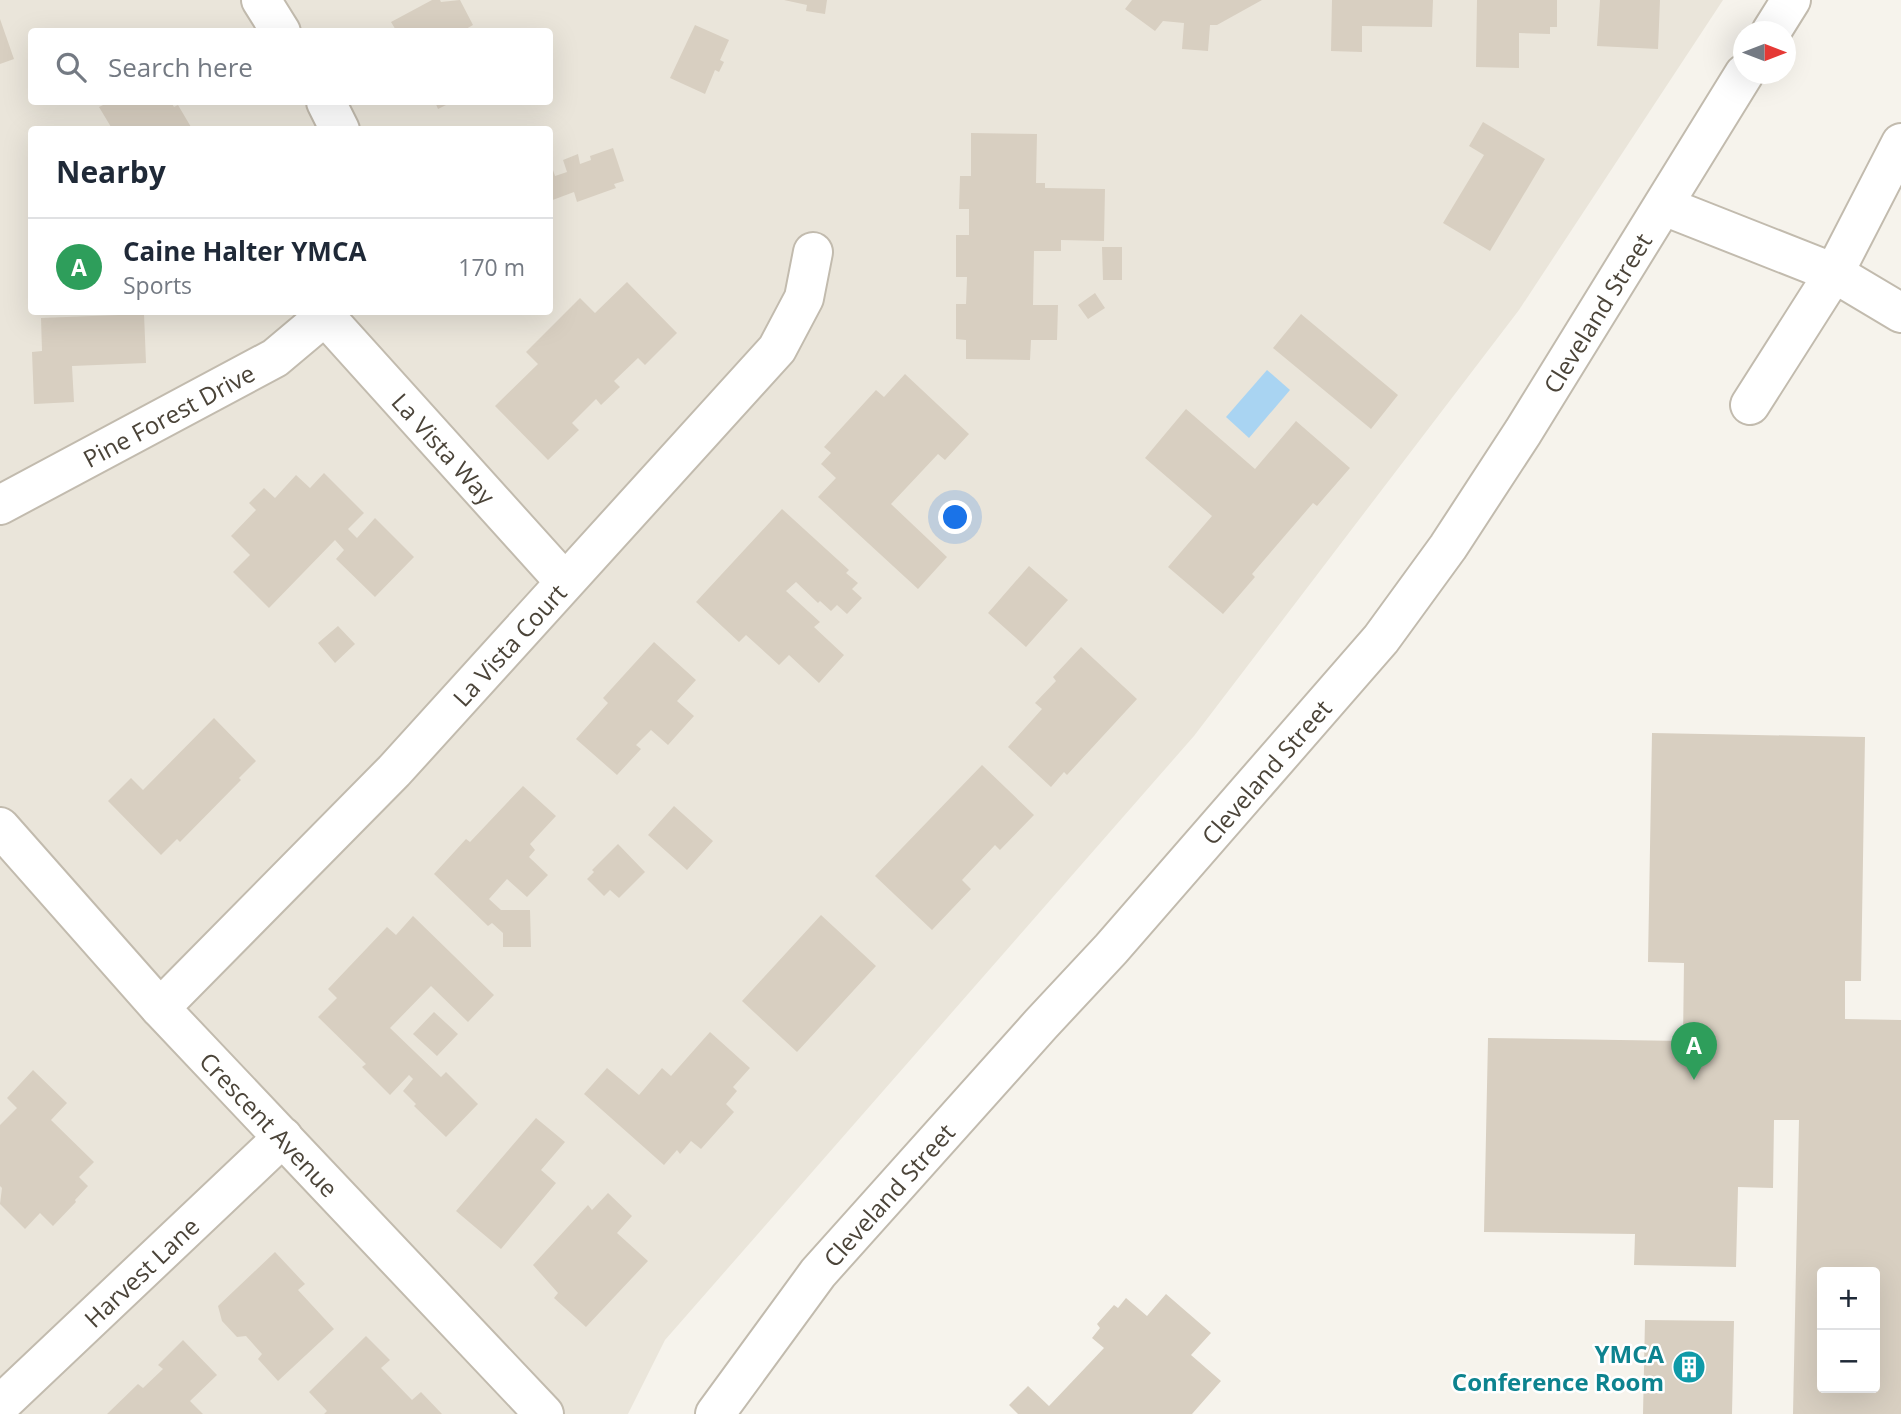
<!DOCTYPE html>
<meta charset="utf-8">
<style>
body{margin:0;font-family:"Open Sans",sans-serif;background:#f6f6f7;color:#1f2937}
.controls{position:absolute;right:21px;bottom:21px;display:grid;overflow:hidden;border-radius:7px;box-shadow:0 7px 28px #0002}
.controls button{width:63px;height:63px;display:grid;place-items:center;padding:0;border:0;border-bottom:2px solid #e0e1e3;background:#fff;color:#1f2937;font:35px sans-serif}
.compass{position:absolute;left:1733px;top:21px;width:63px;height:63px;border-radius:50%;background:#fff;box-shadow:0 7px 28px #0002;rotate:90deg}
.you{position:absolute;left:956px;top:518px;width:24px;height:24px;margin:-18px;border:5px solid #fff;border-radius:50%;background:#1a73e8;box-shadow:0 0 0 10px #1a73e833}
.badge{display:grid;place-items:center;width:46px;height:46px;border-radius:50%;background:#0f766e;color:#fff;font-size:23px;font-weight:700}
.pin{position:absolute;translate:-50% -58px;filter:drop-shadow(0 2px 4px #0008)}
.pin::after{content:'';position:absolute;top:37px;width:24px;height:21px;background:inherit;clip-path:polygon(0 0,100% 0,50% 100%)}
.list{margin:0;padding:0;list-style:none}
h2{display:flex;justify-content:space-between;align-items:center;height:91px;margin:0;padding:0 28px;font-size:30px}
h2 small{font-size:23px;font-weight:400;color:#747a83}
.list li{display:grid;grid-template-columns:46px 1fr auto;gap:21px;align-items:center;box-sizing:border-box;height:98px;padding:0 28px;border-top:2px solid #e0e1e3}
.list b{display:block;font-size:26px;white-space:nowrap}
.list p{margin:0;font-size:23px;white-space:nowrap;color:#747a83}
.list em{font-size:23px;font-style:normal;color:#747a83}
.icon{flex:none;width:38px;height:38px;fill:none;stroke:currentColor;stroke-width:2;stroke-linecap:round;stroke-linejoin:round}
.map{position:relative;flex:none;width:1901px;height:1414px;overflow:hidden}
.search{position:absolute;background:#fff;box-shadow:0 7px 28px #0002;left:28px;top:28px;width:525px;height:77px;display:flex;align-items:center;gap:18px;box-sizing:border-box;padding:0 24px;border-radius:7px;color:#747a83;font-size:26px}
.panel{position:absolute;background:#fff;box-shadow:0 7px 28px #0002;left:28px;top:126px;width:525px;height:189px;border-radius:7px}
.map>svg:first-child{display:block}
</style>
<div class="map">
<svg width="1901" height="1414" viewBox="0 0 1901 1414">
<rect width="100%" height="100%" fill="#f6f3ec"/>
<!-- residential -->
<path fill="#eae5da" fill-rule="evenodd" d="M0,0H1723L1519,310L1194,736L665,1340L628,1414H0ZM32,32H550V102H32ZM32,130H550V312H32Z"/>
<!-- water -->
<path fill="#a9d4f2" d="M1267,370L1290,390L1249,438L1226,417Z"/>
<!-- building -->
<path fill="#d8cfc1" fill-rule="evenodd" d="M432,0H440L441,2L460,0L473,25L466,29L468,32H397L391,22Z
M784,0H827L825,14L806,11L807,5Z
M1132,0H1262L1217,25H1210L1208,51L1182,49L1184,23L1163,21L1155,31L1125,9Z
M1332,0H1433L1432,27L1362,26V52L1331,51Z
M1477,0H1557V27H1550V34L1519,33V68L1476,67Z
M1600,0H1660L1658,49L1597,46Z
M0,19L14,59L0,64Z
M695,25L729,40L720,60L724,62L719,72L715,70L705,94L670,78Z
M109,102H171L174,107L178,105L191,127L187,130H107L111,127L99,107Z
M435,102H452L438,109Z
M1483,122L1545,159L1490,251L1443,223L1484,155L1469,146Z
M971,133L1037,134L1036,183H1045V188L1105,189L1104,241L1061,240V251H1034L1033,305H1058L1057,340H1031L1030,360L966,359V340L956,339V304H966L967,277H956V235H969V209H959L960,176H971Z
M613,148L624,181L614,184L616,188L577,202L574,192L550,201V161L555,176L567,172L563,160L578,154L580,164L591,160L590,156Z
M1102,247H1122V280H1103Z
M627,282L677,333L645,365L638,358L614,381L620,387L601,405L596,399L572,423L579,430L548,460L495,406L538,364L526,352L580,298L595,313Z
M1095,293L1105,308L1088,319L1078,305Z
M144,314L146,363L72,366L74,402L34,404L32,352L42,351L41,318Z
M1301,314L1398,395L1371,429L1273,348Z
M905,374L969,434L945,460L938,454L891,504L947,557L918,589L818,497L836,478L821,464L831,453L824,447L876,390L884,397Z
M1186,409L1255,469L1296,421L1350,468L1317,506L1313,503L1252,574L1255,577L1223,614L1168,567L1212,516L1145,458Z
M324,473L364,513L348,529L357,538L375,518L414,557L375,597L336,559L344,550L335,540L269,608L233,572L250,555L231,536L256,510L249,503L264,488L275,498L296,475L310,488Z
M782,509L849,570L846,573L858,583L852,589L862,598L847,614L837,605L831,611L820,601L818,603L796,582L786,591L820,622L814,627L844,655L819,683L789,655L779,665L746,635L739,642L696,602Z
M1029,566L1068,600L1026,647L988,613Z
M338,626L355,644L335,663L318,643Z
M654,642L696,680L677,701L694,716L668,745L651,730L636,745L641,749L617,775L576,739L608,703L603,698Z
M1081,647L1137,699L1067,775L1064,772L1051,787L1008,747L1042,709L1035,703L1056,681L1053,677Z
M214,718L256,761L239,778L241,780L180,842L177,839L161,855L108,801L131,778L143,790Z
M1652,733L1865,737L1861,981H1845V1019L1901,1020V1414H1793L1799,1120H1774L1773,1188L1738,1187L1736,1267L1634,1265L1635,1234L1484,1232L1488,1038L1683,1041L1684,963L1648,962ZM1822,1272H1875V1388H1822Z
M982,765L1034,815L1000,850L995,845L962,880L971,889L932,930L875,876Z
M523,786L556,816L530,844L535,850L529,857L548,875L527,897L507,879L489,899L501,910H530L531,947H503V933L492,923L488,926L434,874L466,839L470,842Z
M674,806L713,841L687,870L648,835Z
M618,844L645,872L619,898L610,890L604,896L587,879L594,872L592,870Z
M821,915L876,966L797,1052L742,1001Z
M413,916L494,995L468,1022L431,986L390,1028L441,1077L446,1072L478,1104L446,1137L414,1106L416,1104L403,1091L413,1079L409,1075L390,1095L362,1067L366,1064L318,1017L337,998L328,989L387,927L396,935Z
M434,1012L458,1034L437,1056L413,1034Z
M710,1032L750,1068L733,1087L737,1091L726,1104L734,1112L701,1149L691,1141L680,1154L677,1150L664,1165L584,1094L607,1068L639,1095L662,1068L671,1076Z
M33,1070L67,1103L51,1120L94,1162L79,1177L88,1186L75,1200L76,1202L53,1226L40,1213L25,1229L0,1204L2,1188L0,1186V1125L17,1108L7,1098Z
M536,1118L565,1142L541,1170L556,1183L501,1249L456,1211Z
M608,1193L632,1216L617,1233L648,1261L586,1327L554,1298L558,1293L533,1265L588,1205L592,1210Z
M275,1252L305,1284L298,1290L334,1329L278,1381L258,1359L262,1354L246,1336L237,1337L222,1321L218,1306Z
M1166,1294L1211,1333L1191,1355L1221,1381L1192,1414H1018L1009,1405L1028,1386L1049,1406L1104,1348L1092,1338L1100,1328L1097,1324L1114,1305L1118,1308L1126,1298L1147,1316Z
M1645,1320L1734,1321L1732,1414H1643Z
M366,1336L390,1360L381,1368L412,1400L421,1392L442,1414H324L327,1411L309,1392Z
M183,1340L217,1375L190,1401L203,1414H107L138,1384L143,1388L163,1369L158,1365Z"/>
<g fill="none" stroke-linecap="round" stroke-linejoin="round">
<defs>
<g id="minor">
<path d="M261,0L281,32"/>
<path d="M1771,32L1791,0"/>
<path d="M326,102L340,130"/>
<path d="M1664,206L1834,273L1901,313"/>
<path id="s1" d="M325,316L564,581"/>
<path d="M1750,405L1834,273L1901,143"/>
<path id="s2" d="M0,505L275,358L325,316L327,312"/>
<path id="s3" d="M0,827L160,1008L544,1414"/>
<path id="s4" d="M160,1008L394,771L777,349L804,298L813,252"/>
<path id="s5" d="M0,1405L283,1137"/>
<path id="s6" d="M715,1414L818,1273L1041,1024L1111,949L1381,639L1448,547L1523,432L1744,74"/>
</g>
</defs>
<!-- minor casing -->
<use href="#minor" stroke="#c2bbae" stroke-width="42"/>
<!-- minor -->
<use href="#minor" stroke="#fff" stroke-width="38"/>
</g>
<!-- icons -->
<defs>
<symbol id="building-disc" viewBox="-11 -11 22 22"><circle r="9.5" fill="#0f9aa8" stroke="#fff"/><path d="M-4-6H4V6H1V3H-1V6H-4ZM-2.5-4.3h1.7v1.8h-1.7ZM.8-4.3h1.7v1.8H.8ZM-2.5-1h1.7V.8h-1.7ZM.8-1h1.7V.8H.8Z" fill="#fff"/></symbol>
</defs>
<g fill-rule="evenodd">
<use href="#building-disc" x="1670" y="1348" width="38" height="38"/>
</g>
<g text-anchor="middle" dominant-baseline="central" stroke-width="5" stroke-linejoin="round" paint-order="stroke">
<!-- street labels -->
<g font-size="24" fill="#4b4439" stroke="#fff">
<text stroke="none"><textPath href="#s6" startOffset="1414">Cleveland Street</textPath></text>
<text stroke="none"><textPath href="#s2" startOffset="191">Pine Forest Drive</textPath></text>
<text stroke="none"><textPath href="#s1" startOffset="178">La Vista Way</textPath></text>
<text stroke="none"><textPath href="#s4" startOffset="504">La Vista Court</textPath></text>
<text stroke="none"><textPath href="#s6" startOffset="847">Cleveland Street</textPath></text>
<text stroke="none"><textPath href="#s3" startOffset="401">Crescent Avenue</textPath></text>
<text stroke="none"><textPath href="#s6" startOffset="280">Cleveland Street</textPath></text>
<text stroke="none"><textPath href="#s5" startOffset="194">Harvest Lane</textPath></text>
</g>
<!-- culture labels -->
<g font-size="24" font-weight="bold" fill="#0d838f" stroke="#fff" text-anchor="end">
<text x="1664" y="1353">YMCA<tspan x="1664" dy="28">Conference Room</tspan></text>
</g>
</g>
</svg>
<div class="controls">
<button>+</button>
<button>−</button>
</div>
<svg class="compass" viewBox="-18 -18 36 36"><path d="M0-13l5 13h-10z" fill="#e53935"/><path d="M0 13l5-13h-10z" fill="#747a83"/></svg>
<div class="you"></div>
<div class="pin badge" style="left:1694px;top:1080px;background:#2e9e5b">A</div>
<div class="search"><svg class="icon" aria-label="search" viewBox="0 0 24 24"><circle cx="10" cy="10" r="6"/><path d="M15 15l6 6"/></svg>Search here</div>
<section class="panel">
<h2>Nearby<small></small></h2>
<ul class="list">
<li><span class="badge" style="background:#2e9e5b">A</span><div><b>Caine Halter YMCA</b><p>Sports</p></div><em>170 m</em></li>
</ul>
</section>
</div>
